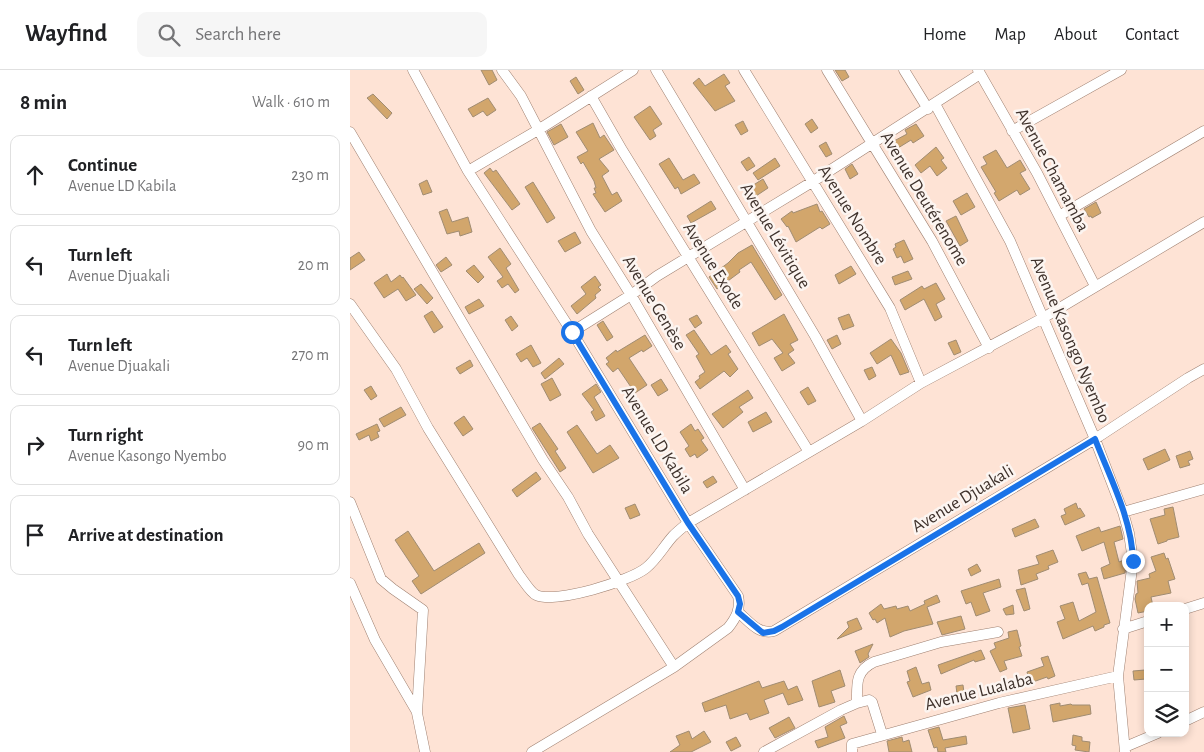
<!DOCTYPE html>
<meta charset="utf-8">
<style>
body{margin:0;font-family:"Alegreya Sans",sans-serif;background:#f6f6f6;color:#202124}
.controls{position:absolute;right:15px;bottom:15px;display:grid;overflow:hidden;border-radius:10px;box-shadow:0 2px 8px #0003}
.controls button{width:45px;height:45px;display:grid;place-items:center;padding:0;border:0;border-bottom:1px solid #e0e0e0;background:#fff;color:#202124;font:25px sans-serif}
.stop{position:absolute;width:15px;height:15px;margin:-11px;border:4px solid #1a73e8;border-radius:50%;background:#fff}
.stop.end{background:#1a73e8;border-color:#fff;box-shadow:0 1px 5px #0008}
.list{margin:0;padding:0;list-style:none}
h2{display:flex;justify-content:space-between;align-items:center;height:65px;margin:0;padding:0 20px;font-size:21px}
h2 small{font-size:16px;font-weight:400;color:#757577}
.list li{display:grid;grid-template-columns:32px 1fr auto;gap:15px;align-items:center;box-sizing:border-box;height:80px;margin:0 10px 10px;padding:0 10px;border:1px solid #e0e0e0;border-radius:10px}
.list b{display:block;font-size:19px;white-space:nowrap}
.list p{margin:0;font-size:16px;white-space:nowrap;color:#757577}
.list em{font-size:16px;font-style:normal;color:#757577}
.icon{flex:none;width:28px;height:28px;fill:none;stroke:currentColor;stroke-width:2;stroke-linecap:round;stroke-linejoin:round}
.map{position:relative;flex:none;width:854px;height:682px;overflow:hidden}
header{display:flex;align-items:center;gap:30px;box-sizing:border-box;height:70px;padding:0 25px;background:#fff;border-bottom:1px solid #e0e0e0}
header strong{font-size:24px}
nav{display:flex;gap:28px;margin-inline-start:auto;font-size:18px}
.search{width:350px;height:45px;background:#f6f6f6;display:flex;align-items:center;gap:12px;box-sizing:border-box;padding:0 18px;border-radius:10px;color:#757577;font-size:19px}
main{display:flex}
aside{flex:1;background:#fff}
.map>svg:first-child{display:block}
</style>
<header>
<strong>Wayfind</strong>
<div class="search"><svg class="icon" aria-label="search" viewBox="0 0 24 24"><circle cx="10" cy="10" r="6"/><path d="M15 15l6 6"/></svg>Search here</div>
<nav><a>Home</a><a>Map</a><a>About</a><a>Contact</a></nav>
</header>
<main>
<aside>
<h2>8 min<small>Walk · 610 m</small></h2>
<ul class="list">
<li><svg class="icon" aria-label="ahead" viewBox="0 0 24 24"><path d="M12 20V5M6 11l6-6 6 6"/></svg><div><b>Continue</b><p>Avenue LD Kabila</p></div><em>230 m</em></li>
<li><svg class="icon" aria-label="left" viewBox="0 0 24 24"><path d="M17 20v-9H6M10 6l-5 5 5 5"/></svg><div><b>Turn left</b><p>Avenue Djuakali</p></div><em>20 m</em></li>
<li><svg class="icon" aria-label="left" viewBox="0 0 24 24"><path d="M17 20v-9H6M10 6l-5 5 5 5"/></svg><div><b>Turn left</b><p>Avenue Djuakali</p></div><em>270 m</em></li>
<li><svg class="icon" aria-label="right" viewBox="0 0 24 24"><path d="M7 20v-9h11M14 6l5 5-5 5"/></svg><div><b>Turn right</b><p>Avenue Kasongo Nyembo</p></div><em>90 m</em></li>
<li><svg class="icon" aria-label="arrive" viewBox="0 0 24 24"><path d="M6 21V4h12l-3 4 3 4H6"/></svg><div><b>Arrive at destination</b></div></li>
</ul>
</aside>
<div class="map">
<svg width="854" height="682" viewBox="0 0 854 682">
<rect width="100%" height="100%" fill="#fee3d5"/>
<!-- building -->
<path fill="#d2a66c" stroke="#a08c72" d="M131,0H142L147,10L139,15Z
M485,0H495L499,7L492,11Z
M374,4L380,13L375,16L385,31L365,41L343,13L349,8L355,16Z
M226,7L234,20L228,24L220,11Z
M23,24L42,43L37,49L17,28Z
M138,28L146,40L137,46L133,41L123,47L118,39Z
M300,36L312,54L303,60L306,66L300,70L284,47Z
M462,49L468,58L461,63L455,54Z
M393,51L398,61L391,65L385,55Z
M243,53L250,68L254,65L264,80L249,89L259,101L252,106L262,125L267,122L272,131L255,142L243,124L246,123L244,118H246L244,111L233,92L231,94L227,87L238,81L226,62Z
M211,54L218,67L204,75L197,62Z
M566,54L574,66L563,73L561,70L548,78L544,71L557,64L555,60Z
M476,72L482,84L476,87L469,76Z
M586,77L594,88L591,90L597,98L587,106L580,96L571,103L565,95Z
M646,80L657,98L670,90L676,100L670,103L680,119L670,125L667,120L649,131L644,123L646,122L631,97L637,94L633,87Z
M399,87L405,96L397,101L391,92Z
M319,88L333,110L344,104L350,113L331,124L328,117L325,119L309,94Z
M425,88L430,96L408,110L403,103Z
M502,94L508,104L500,109L495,99Z
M140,98L143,102L146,100L170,134L162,140L134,103Z
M413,109L418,118L403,128L397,119Z
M77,110L82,122L73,125L69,114Z
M183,112L205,148L197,153L175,117Z
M617,123L625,137L611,145L603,131Z
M361,131L366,139L341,153L337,146Z
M746,132L751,143L742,148L741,146L739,147L734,139Z
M467,134L470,142L472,141L480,154L472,159L470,157L446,172L438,156L437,157L431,149L442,141L443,143Z
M97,139L102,152L118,147L122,162L110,166L109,161L97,164L89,142Z
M606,146L618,171L610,176L596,151Z
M225,162L231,173L215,182L208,171Z
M554,170L563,189L554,193L551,186L547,188L543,179L546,177L545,174Z
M402,175L432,225L425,230L401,192L389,200L390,202L367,219L359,207L378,193L388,183Z
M150,178L161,194L156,198L169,220L165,223L158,214L152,218L147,211L153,207L138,187Z
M9,182L15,190L0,200V188Z
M96,187L102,195L91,202L86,195Z
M124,195L134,207L128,213L116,201Z
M501,196L506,204L489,214L485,205Z
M558,201L562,209L545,215L542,207Z
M37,204L41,212L50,205L52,208L53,207L66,225L56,231L48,219L34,228L24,213Z
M245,206L251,215L248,217L251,220L245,225L246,228L227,244L221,236L236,224L231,217Z
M586,213L595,229L586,234L592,247L585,251L574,229L555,240L550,230L572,216L574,219Z
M71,214L83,228L77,234L64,219Z
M129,229L134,236L119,244L115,237Z
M82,241L93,257L84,263L74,246Z
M434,244L448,270L440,274L444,280L438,284L445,293L432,301L424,288L433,283L422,269L409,276L402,263Z
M499,244L504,256L493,260L488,248Z
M347,245L352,253L345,258L339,249Z
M161,246L168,256L162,261L155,250Z
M253,251L263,267L257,271L247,255Z
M344,260L361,285L376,275L381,282L378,284L388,299L380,307L374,301L350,319L345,312L350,308L349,306L355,302L346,286L349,284L336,265Z
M295,265L302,276L293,282L292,280L279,288L297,315L285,323L268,298L263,302L256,294L259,292L256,288L266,280L267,282Z
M487,265L491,274L482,279L477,270Z
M541,269L551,283L559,302L550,305L541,285L527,294L520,283Z
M606,270L611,282L604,285L598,273Z
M181,275L191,293L183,297L177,288L171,292L166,284Z
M209,288L214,294L195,309L191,303Z
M120,290L123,296L110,304L106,298Z
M522,297L526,306L519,310L514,300Z
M202,308L211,325L200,331L191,314Z
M311,309L318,320L308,326L301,315Z
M246,314L251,322L244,327L255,346L246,351L241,342L244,340L232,324Z
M21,316L27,326L21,330L14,320Z
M458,317L466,331L458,335L450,322Z
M398,320L403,328L389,337L393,342L373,358L362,344Z
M51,337L56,345L34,357L29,349Z
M416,342L422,352L403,362L398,352Z
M114,346L123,359L113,366L104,353Z
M190,353L208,379L205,381L216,398L210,402L182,358Z
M27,354L30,361L27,362L29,367L21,371L19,365L9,370L6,364Z
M341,354L345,361L348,359L354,368L351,370L358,380L347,388L345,384L340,387L335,379L339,376L330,362Z
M227,355L247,384L260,375L269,388L243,403L217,362Z
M815,379L820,390L798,400L793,389Z
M840,381L843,389L838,391L840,395L830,398L826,386Z
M186,402L191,409L167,427L162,420Z
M363,406L367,412L357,418L353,412Z
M726,433L728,439L730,438L735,446L715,455L711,446L716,444L714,439Z
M285,434L290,445L280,449L275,438Z
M823,437L829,467L817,470V471L808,474L800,449L815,445L814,439Z
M685,449L689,457L665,467L662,459Z
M770,456L773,469L764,472L769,492L774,490L776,495L775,503L754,509L751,498L760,494L754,472L732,481L726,466L749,457L751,462Z
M58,461L84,501L129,473L135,483L71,524L62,511L69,506L45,470Z
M703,480L708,492L698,496L699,499L686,504L688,509L671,515L668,500L689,494L686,486Z
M814,483L816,489L818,488L825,509L818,511L821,523L801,527L803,536H798V541L788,543L785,529L786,524L788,523L787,511L800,508L799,504L806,501L801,487Z
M627,494L631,501L621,506L618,499Z
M736,502L739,509L747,507L760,553L754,555V557L745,561L743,556L713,569L707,552L715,549L710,536L723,532L729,551L746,542L738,513L732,515L728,504Z
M649,509L651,517L633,523L640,541L626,546L621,532L616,534L611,521Z
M675,518L680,539L674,541L666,520Z
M587,525L590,532L577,537L583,554L554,561L540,567L535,548L527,553L525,549L523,550L519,543L531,534L534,539L546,536L547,539L558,536L560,541L575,534L574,531Z
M663,535L664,544L656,545L653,539Z
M611,546L615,559L592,565L587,552Z
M507,548L512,559L487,569L499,557L497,552Z
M667,560L671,576L669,577L672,586L654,591L657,599L650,602L640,581L646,578L644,573L659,568L658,562Z
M523,574L518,584L519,587L510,593L505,581Z
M631,580L635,589L625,592L624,590L591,604L588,595Z
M698,586L705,606L698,609L697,607L680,613L677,602L694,596L691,588Z
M566,597L572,614L579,612L581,620L563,627L557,612L560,611L557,601Z
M490,600L495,616L481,621L485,632L469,637L462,611Z
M795,600L796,609L784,610L783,601Z
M409,611L412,618L434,611L438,620L447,616L453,630L438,635L433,623L414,630L419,643L400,650L397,643L380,649L376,635L355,642L352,633Z
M613,615L615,630L608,631L606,616Z
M710,633V636L721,634L722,635H740L741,644L703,652L700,635Z
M675,635L680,659L663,663L658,638Z
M494,646L497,653L490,656L495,668L468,678L465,671L478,667L475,657Z
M439,647L445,658L425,668L419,658Z
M589,657L593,670L616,666L617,674L595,678L596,682H588L587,677L584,678L578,660Z
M339,661L342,669L354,661L361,672L341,682H320L330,675L326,666Z
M723,665L732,667V671L740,672L739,682L725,680L726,676L722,675Z
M386,667L391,676L381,681L376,672Z
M552,667L553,672L559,670L562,682H539L537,671Z"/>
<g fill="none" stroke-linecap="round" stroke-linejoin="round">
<defs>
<path id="street" d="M63,0L118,101L222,262L338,453L388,526C391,539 386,548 378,558L324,597L182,682
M152,0L171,26L241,161L281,225L395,420
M306,0L465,266L512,351
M394,0L540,238L571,313
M477,0L582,171L639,278
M554,0L578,39
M628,0L687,103L745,216
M241,26L272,80L459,382
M585,34L660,171L745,369L773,442L779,463L783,491L768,606L775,682
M662,61L771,0
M0,62L193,390L218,427L238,464L324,597
M118,101L188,60L283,0
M709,146L854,61
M0,234L46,299L78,358L169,505C174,511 180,522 186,525C206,534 280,511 296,498C307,489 314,476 323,466C328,461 333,457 338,453L512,351L571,313L693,248L854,152
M222,262L281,225L307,206L462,112L630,4
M0,432L31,509L43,519L73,540L67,643L75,682
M773,442L854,419
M0,513L25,570L67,642
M835,539L854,533
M388,542C399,551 408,565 424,561L745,369L838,308L854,299
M773,559L798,551
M507,633C507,614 505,601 524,592L591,572L648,562
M835,651L854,642
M775,677L808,663
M414,682L491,640L507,633L519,630L522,632L532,664
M502,682V674L649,633L768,606"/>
</defs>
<!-- street casing -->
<use href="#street" stroke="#9f8071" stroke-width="11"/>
<!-- street -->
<use href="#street" stroke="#fff" stroke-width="10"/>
</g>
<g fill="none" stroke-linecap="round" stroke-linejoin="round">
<!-- route -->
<path stroke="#1a73e8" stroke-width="6" d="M222,262L338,453L388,526L390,534L388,542L413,563L424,561L432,557L745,369C760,408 782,449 783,491"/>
</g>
<g text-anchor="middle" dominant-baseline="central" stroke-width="5" stroke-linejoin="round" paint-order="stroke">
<!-- street labels -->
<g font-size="18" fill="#3f322c" stroke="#fcf5f1">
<text transform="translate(702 100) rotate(62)">Avenue Chamamba</text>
<text transform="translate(574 129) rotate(59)">Avenue Deutérenome</text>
<text transform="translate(502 145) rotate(58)">Avenue Nombre</text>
<text transform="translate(425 166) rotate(59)">Avenue Lévitique</text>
<text transform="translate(363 196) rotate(58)">Avenue Exode</text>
<text transform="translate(304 233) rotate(59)">Avenue Genèse</text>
<text transform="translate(720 270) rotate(67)">Avenue Kasongo Nyembo</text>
<text transform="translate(307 370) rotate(59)">Avenue LD Kabila</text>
<text transform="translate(613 429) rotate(-31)">Avenue Djuakali</text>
<text transform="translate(629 622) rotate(-14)">Avenue Lualaba</text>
</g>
</g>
</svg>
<div class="controls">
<button>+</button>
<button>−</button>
<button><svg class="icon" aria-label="layers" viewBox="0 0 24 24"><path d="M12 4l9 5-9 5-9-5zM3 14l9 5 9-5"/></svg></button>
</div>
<div class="stop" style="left:222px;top:262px"></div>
<div class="stop end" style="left:783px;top:491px"></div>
</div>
</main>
